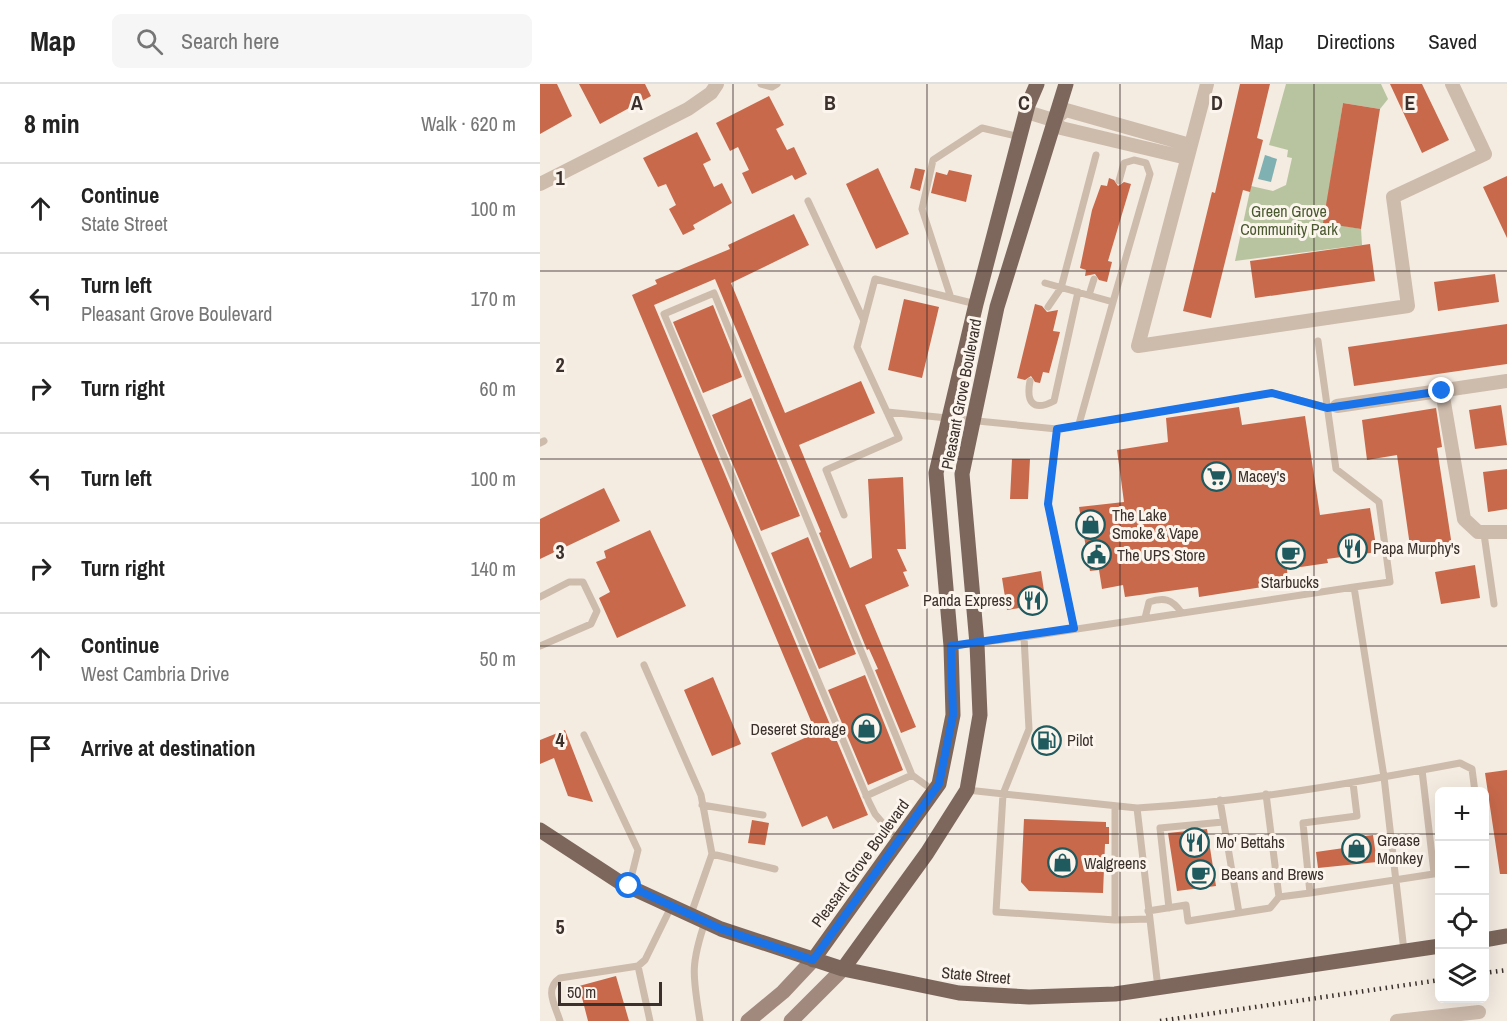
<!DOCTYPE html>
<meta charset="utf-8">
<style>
body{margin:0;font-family:"Archivo Narrow",sans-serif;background:#f6f6f6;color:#222}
.controls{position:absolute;right:18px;bottom:18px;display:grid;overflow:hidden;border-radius:9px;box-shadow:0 6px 24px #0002}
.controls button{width:54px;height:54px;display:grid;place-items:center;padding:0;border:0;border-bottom:2px solid #e0e0e0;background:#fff;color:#222;font:30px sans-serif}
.scale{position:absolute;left:18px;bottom:15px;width:104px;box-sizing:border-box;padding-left:6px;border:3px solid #3b302b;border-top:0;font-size:16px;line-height:21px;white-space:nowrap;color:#3b302b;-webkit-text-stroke:4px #fbf5ee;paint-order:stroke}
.stop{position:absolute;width:18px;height:18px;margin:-14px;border:4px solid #1a73e8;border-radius:50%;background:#fff}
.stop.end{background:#1a73e8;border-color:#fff;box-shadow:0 2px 6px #0008}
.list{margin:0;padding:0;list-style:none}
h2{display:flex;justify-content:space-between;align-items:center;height:78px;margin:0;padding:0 24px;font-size:26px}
h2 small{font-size:20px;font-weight:400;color:#767676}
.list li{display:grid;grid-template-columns:39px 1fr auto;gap:18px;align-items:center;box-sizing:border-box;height:90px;padding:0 24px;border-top:2px solid #e0e0e0}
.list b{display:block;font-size:22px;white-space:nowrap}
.list p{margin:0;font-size:20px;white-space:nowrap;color:#767676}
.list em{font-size:20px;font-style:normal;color:#767676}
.icon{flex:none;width:33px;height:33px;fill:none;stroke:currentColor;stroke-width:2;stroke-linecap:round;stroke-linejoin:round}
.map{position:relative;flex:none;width:967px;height:937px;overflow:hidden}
header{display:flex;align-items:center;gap:36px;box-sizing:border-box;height:84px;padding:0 30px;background:#fff;border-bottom:2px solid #e0e0e0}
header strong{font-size:28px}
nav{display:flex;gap:33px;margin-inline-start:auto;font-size:21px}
.search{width:420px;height:54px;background:#f6f6f6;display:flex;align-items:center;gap:15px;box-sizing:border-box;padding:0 21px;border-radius:9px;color:#767676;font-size:22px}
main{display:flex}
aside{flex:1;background:#fff}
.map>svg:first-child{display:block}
</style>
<header>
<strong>Map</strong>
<div class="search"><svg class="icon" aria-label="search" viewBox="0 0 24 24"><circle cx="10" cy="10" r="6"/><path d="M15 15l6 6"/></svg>Search here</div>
<nav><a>Map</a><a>Directions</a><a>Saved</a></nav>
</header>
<main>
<aside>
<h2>8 min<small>Walk · 620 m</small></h2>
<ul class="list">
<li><svg class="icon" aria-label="ahead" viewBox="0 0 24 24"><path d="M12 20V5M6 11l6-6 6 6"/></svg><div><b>Continue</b><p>State Street</p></div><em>100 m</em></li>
<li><svg class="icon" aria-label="left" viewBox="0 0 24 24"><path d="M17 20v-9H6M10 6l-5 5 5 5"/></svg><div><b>Turn left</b><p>Pleasant Grove Boulevard</p></div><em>170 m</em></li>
<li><svg class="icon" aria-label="right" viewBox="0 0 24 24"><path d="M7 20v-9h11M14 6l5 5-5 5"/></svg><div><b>Turn right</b></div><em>60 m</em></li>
<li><svg class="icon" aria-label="left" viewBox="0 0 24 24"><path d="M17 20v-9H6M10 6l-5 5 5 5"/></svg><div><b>Turn left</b></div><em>100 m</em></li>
<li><svg class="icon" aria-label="right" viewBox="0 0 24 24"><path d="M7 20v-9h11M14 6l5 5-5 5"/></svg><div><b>Turn right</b></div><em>140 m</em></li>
<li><svg class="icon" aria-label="ahead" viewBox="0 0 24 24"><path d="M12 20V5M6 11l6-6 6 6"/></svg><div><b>Continue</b><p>West Cambria Drive</p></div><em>50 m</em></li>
<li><svg class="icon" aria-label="arrive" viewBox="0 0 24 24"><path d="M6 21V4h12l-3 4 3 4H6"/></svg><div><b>Arrive at destination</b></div></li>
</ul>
</aside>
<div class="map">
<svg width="967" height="937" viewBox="0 0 967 937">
<rect width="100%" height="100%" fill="#f4ebe1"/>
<!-- green -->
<path fill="#b8c4a0" d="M746,0H841L848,15L840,25L803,19L784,138L821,145L822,161L695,177L711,102L733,107L746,101L752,74L747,73L748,66L729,61Z"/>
<!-- water -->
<path fill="#7fb0b2" d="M725,71L737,75L731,98L718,95Z"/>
<!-- building -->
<path fill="#c8694b" d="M0,0H17L32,32L0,50Z
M39,0H105L111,12L60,40Z
M700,0H730L717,54L723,56L710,108L703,106L671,234L643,227L672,108L675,109Z
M850,0H882L909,56L882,69Z
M229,12L244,41L236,45L247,66L254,63L267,90L255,96L252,91L212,110L202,89L209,86L198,63L190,67L176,39Z
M803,19L840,25L821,145L783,139Z
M157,48L171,76L163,80L174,103L182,99L192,119L153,141L155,145L143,151L129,125L136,121L126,100L118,103L103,74Z
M338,84L369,150L336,165L306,100Z
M375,84L385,86L380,107L370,104Z
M409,86L432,91L426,118L391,109L396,88L407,91Z
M967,92V154L943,103Z
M569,94L574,96L578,102L584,98L591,100L568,177L572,178L567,198L559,196L555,190L545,192L546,186L540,184L552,126L561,101L567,102Z
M254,130L269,161L191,199L245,329L321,297L335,329L259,361L310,484L332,474L328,395L363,393L366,465H357L367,487L363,488L369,502L325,521L376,643L361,649L335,586L338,585L329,565L327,566L279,449L281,448L175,195L114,221L328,731L293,745L287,732L262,743L231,669L276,649L92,211L117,200L115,196L190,165L188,161Z
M830,160L835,197L715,214L710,177Z
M955,190L959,218L898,227L894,198Z
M364,215L399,223L382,294L348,286Z
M495,220L502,222L507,228L518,226L513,247L520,248L509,289L503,288L500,299L495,298L491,292L485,296L477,294Z
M173,221L202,293L163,309L133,238Z
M967,240V280L814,302L808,263Z
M211,314L260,432L221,447L172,331Z
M961,321L967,361L935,365L929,326Z
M699,323L702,341L765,332L780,431L830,424L837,468L787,475L788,479L747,485L748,499L659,513L658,503L585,513L583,501L562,505L559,486L550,487L539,423L584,418L577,366L628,358L626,334Z
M896,324L902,363L897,364L912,462L871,469L857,371L827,376L822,336Z
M472,375H490L488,415H470Z
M967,385V425L948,428L943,388Z
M64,404L80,437L0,475V435Z
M110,446L146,522L77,554L59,514L70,508L56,478L66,474L64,467Z
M268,453L316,570L279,585L231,469Z
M935,481L940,514L901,520L895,488Z
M501,487L506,520L467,526L462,494Z
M325,591L363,686L328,701L288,606Z
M173,593L201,660L172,672L144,606Z
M25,646L53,718L28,712L14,674L0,680V656Z
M967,686V790H960L945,689Z
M484,735L566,738V743H569V760H565L563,809L489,807L481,798Z
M212,736L229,739L225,761L208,759Z
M667,745L676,802L637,807L628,749Z
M833,751L837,778L778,784L776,768L818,762L817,753Z
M76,892L89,937H48L39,902Z"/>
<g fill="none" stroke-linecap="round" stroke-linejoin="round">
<!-- service -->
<path stroke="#cdbbac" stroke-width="7" d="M221,0L232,3L237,0
M268,117L324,237
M505,199L573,218L539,340
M549,211L554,195
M411,214L382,125L393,76L442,44L480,53
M573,218L610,90L606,79L594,76L584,79L579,97
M508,223L521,204L556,71
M778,257L796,385L839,418L850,498L814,503
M490,297C486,318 493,328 514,317L538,208
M347,328L517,345L508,420L534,544
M517,345L732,309L789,324
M0,359L4,357
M304,431L286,386L359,354L317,263L335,195L436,220
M944,450L954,520
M0,513L29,498H43L57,527L51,540L0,562
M605,534L609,518C624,513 632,515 641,528
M411,562L484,553
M104,581L161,711L172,770
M44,651L98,766L89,802
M882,686L894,789
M813,699L817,732L763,739L770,809L900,789
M427,706L597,724
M726,710L739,813L770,809
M326,712L372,691
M680,716L699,829
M162,721L223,731
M575,722V836
M358,757L335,730L329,718L124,230L174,209L372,691L394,707
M629,824L620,744L683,738
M608,827L646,821L648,837L730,824L739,813
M151,830L172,770L235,785
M609,835L575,836L456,828L463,710L489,645L484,553L814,503L844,693L864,867
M98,882L110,937
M618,904L597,724C706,718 813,699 920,679L932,685L935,708
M20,937C15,921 4,905 20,894L98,882L105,876L131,823
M160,937C153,892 150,882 165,838"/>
<!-- minor -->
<path stroke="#cdbbac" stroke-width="14" d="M667,0L598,262L868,222L853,113L945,70L912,0
M487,28L513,36L521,44L647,74
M513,36L526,26L650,61
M0,100L148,25L171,9L177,0
M902,307L924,435L938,448H967
M797,322L967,297
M857,937L939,928"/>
<!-- secondary -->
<path stroke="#a18a7d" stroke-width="15" d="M208,937L243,908L273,876
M251,937L303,885"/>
<!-- primary -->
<path stroke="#7d675c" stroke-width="15" d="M0,746L81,799L181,845L303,885L419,909L489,913L575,910L900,862
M944,856L967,852
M273,876L399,700L413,631L411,562L396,389L436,220L488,21L497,0
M303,885L387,769L427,706L440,631L437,560L422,390L457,223L526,0"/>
<!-- rail -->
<path stroke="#3b302b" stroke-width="4.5" stroke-dasharray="1.5 4.5" stroke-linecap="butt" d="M944,889L967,886
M620,937L900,896"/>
</g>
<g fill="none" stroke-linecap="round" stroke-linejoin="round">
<!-- route -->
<path stroke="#1a73e8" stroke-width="8" d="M89,802L181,845L273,876L399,700L413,631L411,562L534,544L508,420L517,345L732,309L787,324L902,307"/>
</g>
<!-- grid -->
<path fill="none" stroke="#3b302b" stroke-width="1.5" stroke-opacity="0.55" d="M193,0V937M387,0V937M580,0V937M774,0V937M0,187H967M0,375H967M0,562H967M0,750H900M944,750H967"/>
<!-- icons -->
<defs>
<symbol id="supermarket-ring" viewBox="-11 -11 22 22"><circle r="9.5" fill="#fbf5ee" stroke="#1f5a5e" stroke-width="1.5"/><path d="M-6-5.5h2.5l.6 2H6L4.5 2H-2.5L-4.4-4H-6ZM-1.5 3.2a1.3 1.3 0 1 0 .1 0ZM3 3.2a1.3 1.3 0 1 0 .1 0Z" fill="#1f5a5e"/></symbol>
<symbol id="shop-ring" viewBox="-11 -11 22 22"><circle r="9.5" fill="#fbf5ee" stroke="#1f5a5e" stroke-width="1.5"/><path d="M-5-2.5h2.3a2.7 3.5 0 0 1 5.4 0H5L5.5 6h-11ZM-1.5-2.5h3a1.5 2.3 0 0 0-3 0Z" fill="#1f5a5e"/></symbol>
<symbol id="restaurant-ring" viewBox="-11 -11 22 22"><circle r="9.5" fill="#fbf5ee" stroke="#1f5a5e" stroke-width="1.5"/><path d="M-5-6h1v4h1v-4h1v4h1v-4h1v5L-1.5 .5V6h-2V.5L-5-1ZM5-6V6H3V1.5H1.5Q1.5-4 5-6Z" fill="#1f5a5e"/></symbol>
<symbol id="cafe-ring" viewBox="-11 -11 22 22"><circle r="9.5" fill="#fbf5ee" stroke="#1f5a5e" stroke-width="1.5"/><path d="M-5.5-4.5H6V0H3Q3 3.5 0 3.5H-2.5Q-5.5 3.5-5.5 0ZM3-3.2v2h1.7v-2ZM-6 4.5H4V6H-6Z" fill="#1f5a5e"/></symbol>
<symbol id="civic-ring" viewBox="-11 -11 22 22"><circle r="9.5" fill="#fbf5ee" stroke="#1f5a5e" stroke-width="1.5"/><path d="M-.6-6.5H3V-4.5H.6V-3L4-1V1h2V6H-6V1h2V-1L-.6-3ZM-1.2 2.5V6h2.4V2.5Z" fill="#1f5a5e"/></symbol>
<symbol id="fuel-ring" viewBox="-11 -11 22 22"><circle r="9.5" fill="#fbf5ee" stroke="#1f5a5e" stroke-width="1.5"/><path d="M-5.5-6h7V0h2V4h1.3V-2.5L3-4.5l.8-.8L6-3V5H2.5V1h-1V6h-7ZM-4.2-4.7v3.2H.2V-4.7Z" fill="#1f5a5e"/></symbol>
</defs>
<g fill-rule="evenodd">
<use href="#supermarket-ring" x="660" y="376" width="33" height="33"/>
<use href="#shop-ring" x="534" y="424" width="33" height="33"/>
<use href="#restaurant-ring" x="796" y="448" width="33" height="33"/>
<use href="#cafe-ring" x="734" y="454" width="33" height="33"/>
<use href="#civic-ring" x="540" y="454" width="33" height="33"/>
<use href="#restaurant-ring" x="476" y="500" width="33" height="33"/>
<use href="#shop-ring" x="310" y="628" width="33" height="33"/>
<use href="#fuel-ring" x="490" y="640" width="33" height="33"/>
<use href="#restaurant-ring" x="638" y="742" width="33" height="33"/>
<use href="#shop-ring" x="800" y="748" width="33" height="33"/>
<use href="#shop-ring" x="506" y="762" width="33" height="33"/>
<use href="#cafe-ring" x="644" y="774" width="33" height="33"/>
</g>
<g text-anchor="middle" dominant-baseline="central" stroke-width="6" stroke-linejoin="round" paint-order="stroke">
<!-- park labels -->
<g font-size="16" fill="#4a5a2e" stroke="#fbf5ee">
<text x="749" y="127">Green Grove<tspan x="749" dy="18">Community Park</tspan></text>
</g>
<!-- street labels -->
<g font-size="16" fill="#3b302b" stroke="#fbf5ee">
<text transform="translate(421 310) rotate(-79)">Pleasant Grove Boulevard</text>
<text transform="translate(320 779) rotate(-54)">Pleasant Grove Boulevard</text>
<text transform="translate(436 891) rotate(5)">State Street</text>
</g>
<!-- poi labels -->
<g font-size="16" fill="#3b302b" stroke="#fbf5ee" text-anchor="start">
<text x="698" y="392">Macey's</text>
<text x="572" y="431">The Lake<tspan x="572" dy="18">Smoke &amp; Vape</tspan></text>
<text x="833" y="464">Papa Murphy's</text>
<text x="577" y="471">The UPS Store</text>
<text x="750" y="498" text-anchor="middle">Starbucks</text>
<text x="472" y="516" text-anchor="end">Panda Express</text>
<text x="306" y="645" text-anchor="end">Deseret Storage</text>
<text x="527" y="656">Pilot</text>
<text x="837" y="756">Grease<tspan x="837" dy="18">Monkey</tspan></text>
<text x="676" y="758">Mo' Bettahs</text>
<text x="544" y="779">Walgreens</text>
<text x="681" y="790">Beans and Brews</text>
</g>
</g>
<g font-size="20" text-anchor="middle" font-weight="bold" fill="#3b302b" stroke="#fbf5ee" stroke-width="6" stroke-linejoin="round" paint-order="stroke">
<text x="97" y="26">A</text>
<text x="290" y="26">B</text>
<text x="484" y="26">C</text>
<text x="677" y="26">D</text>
<text x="870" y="26">E</text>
<text x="20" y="101">1</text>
<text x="20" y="288">2</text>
<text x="20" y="475">3</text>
<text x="20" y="663">4</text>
<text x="20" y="850">5</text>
</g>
</svg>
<div class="controls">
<button>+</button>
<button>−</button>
<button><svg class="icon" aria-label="locate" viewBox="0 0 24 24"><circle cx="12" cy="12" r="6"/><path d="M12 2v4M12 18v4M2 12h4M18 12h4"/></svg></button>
<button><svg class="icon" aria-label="layers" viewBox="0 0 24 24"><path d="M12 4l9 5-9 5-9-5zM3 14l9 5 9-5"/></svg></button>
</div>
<div class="scale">50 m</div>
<div class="stop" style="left:89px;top:802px"></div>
<div class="stop end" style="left:902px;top:307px"></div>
</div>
</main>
